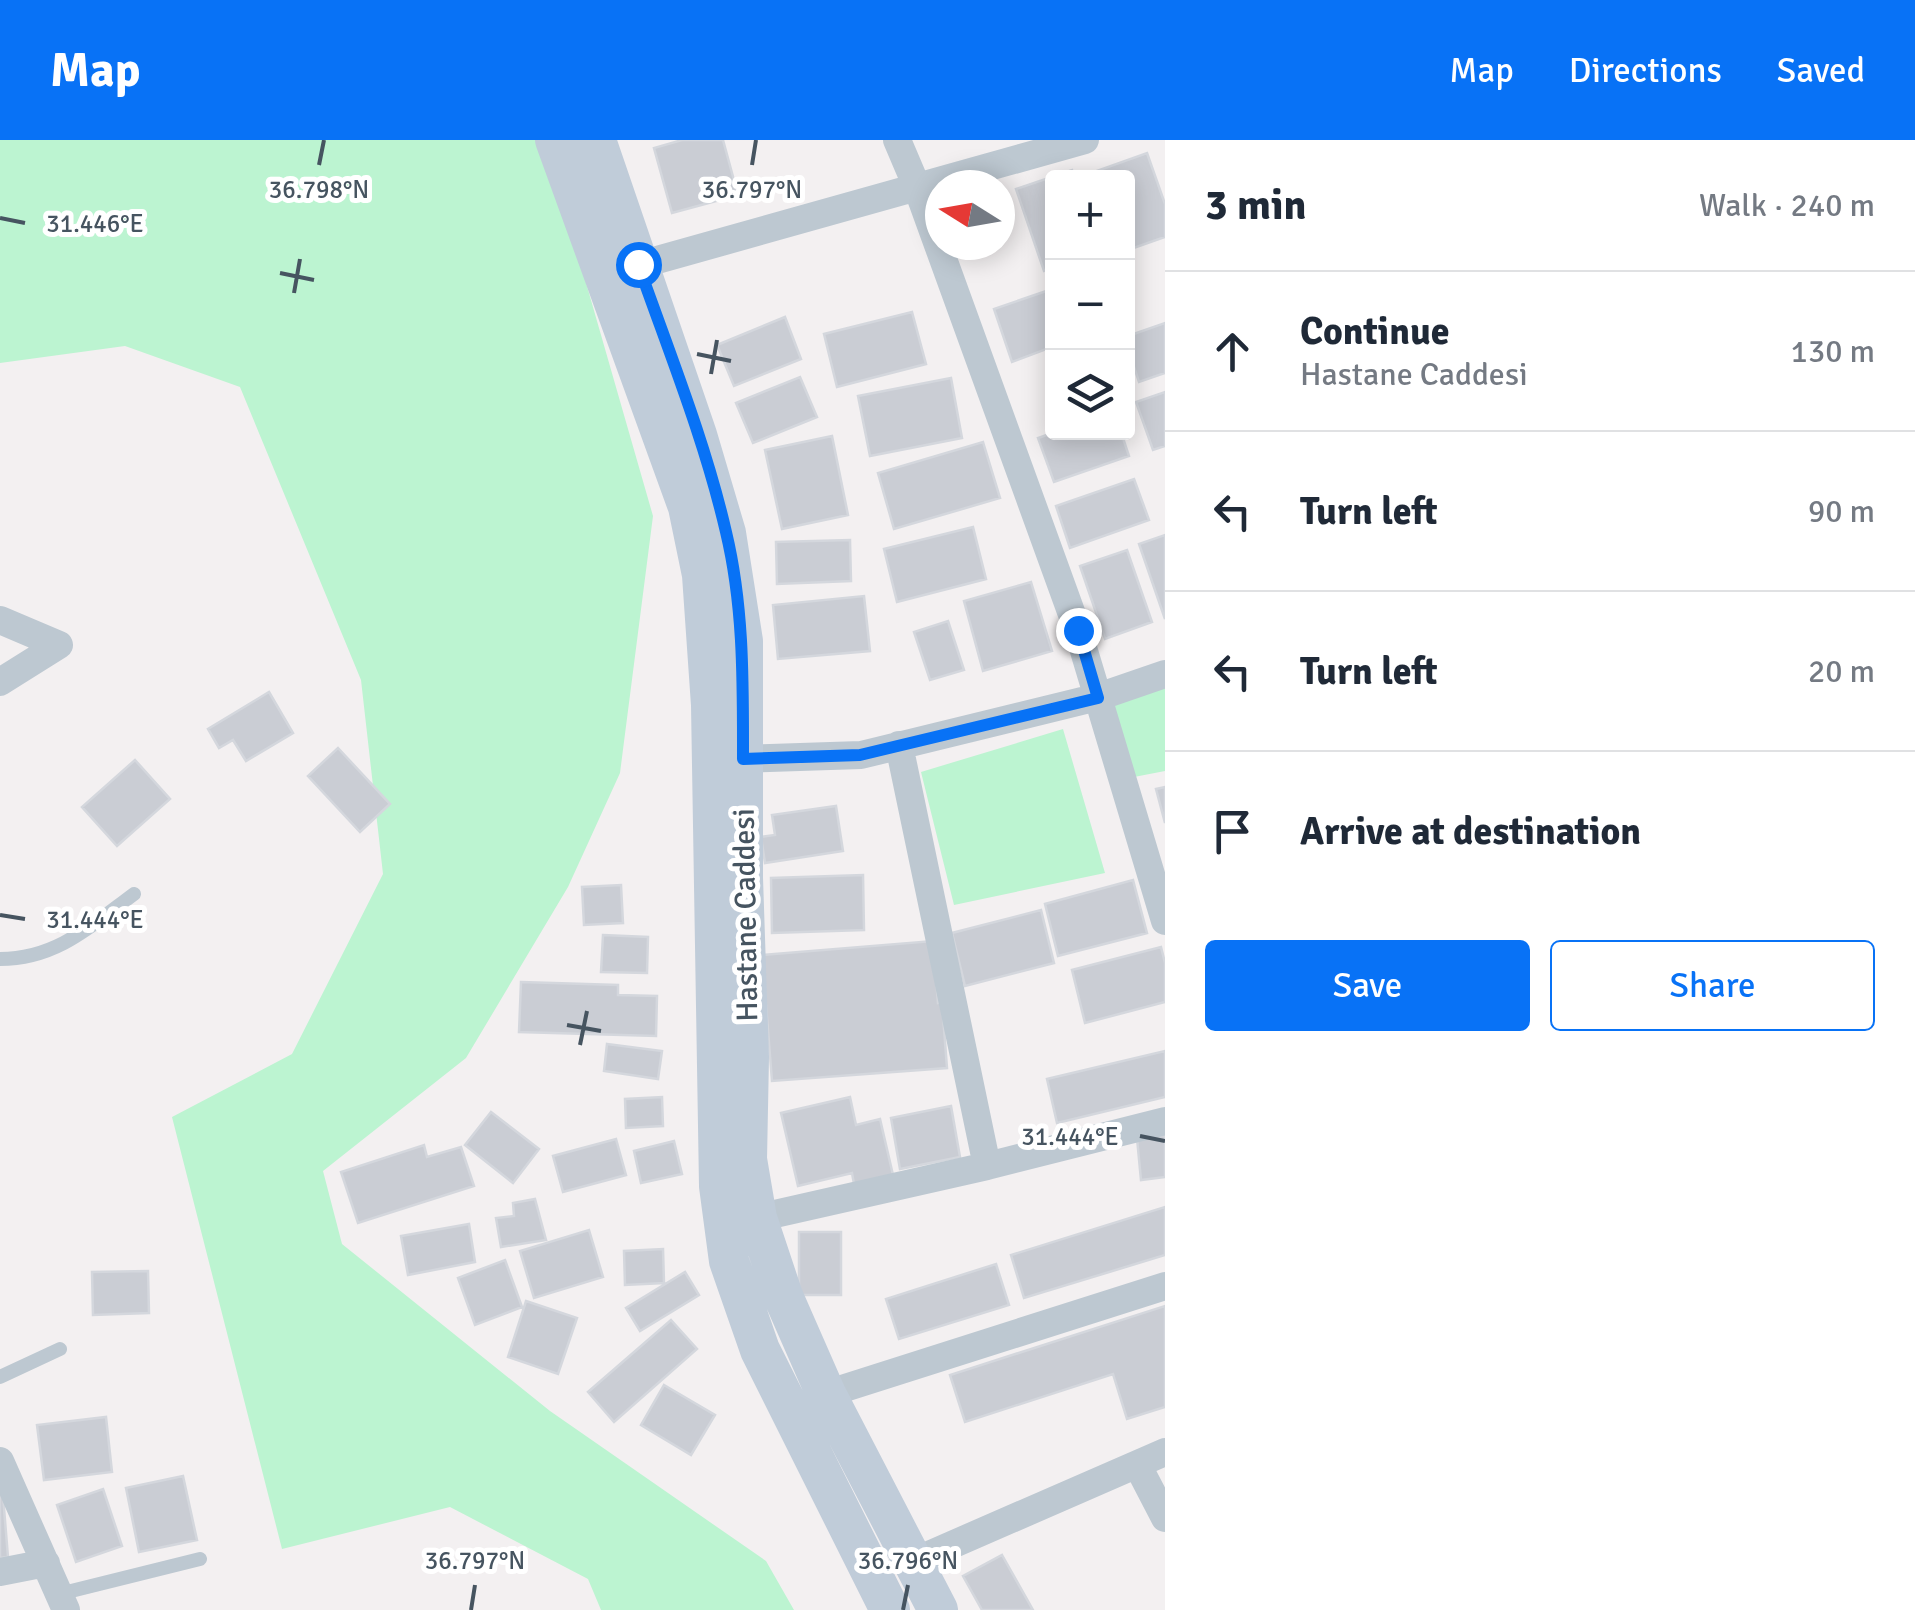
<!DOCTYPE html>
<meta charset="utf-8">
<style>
body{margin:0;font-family:Signika,sans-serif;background:#f2f2f3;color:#1f2937}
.controls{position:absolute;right:30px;top:30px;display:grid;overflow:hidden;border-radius:10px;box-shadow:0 5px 25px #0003}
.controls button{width:90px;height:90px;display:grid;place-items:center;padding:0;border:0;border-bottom:2px solid #e0e1e3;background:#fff;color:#1f2937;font:50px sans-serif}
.compass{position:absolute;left:925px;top:30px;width:90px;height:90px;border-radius:50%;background:#fff;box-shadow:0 5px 25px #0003;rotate:281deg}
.stop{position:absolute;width:30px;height:30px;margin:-22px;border:8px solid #0872f6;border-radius:50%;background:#fff}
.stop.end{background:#0872f6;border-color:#fff;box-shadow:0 2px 10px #0008}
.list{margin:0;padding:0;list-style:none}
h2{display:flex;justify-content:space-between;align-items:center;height:130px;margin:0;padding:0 40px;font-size:42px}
h2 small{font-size:32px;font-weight:400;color:#747a83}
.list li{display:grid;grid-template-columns:65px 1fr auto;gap:30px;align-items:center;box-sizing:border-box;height:160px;padding:0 40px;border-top:2px solid #e0e1e3}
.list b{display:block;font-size:38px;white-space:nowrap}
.list p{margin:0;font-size:32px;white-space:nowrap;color:#747a83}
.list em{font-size:32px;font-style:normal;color:#747a83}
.actions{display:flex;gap:20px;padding:30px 40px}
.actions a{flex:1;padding:22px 0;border:2px solid #0872f6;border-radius:10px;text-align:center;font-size:35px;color:#0872f6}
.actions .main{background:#0872f6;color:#fff}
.icon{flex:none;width:55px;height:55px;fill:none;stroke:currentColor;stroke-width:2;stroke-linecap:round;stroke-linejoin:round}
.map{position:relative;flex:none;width:1165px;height:1470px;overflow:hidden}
header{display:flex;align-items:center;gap:60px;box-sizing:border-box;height:140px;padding:0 50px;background:#0872f6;color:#fff}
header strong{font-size:48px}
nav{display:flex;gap:55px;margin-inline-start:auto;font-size:35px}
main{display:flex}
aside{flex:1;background:#fff}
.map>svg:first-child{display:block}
</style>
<header>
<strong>Map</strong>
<nav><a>Map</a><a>Directions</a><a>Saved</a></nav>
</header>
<main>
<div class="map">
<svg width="1165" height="1470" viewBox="0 0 1165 1470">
<rect width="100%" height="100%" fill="#f3f0f1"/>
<!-- green -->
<path fill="#bcf4d1" d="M0,0H545L653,376L620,633L568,747L466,918L323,1031L342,1104L550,1271L766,1421L794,1470H601L588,1439L450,1367L282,1409L172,977L292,914L383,734L361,540L240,247L125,206L0,223Z
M1165,545V631L1134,637L1110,563Z
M1063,589L1105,733L954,765L921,632Z"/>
<!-- building -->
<path fill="#cacdd4" stroke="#d4d7dd" stroke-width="2.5" d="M682,0H723L738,55L672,73L654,8Z
M1147,13L1165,64V97L1128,110V38H1092L1091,33Z
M1072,30L1075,38H1052V128L1044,131L1016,49Z
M1052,149V207L1012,222L994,169Z
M912,172L926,224L837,247L824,194Z
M785,177L801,219L734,246L717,205Z
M1165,183V233L1139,242L1128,209V196Z
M800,237L817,277L753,303L736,263Z
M951,238L962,298L870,316L858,256Z
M1165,252V306L1153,310L1136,262Z
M1055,292H1121L1129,316L1054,342L1038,298Z
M832,296L848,375L782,389L765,310Z
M983,302L1000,358L894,389L878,333Z
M1134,339L1149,380L1070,408L1056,366Z
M973,387L986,439L897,462L884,409Z
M1165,395V479L1139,404Z
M850,400L851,441L777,444L776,402Z
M1127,410L1152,482L1105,499L1080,426Z
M1031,442L1052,511L983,531L964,461Z
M864,456L870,511L778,519L773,465Z
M948,481L964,530L930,540L914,492Z
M269,552L293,593L246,621L233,600L219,608L208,589Z
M338,608L390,664L360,692L308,636Z
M135,620L170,659L117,706L82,667Z
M1165,647V683L1156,649Z
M836,666L843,711L765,723L761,697L775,695L772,675Z
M863,735L864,790L772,793L771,738Z
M1133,740L1147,793L1058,816L1045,764Z
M621,745L623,783L584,785L582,747Z
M1041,770L1054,823L965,846L952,793Z
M603,795L648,797L647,833L601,832Z
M933,801L938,863L942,862L947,928L772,941L762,815Z
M1161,807L1165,823V862L1085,883L1072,830Z
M521,842L618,845V855L657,856L656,896L519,892Z
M607,904L662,911L658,939L604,931Z
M1165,911V957L1057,983L1047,939Z
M662,957L663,986L626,988L625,959Z
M850,957L856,985L880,979L893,1035L854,1044L852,1033L798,1046L781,973Z
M951,966L960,1017L900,1029L891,978Z
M491,972L539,1009L513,1043L465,1005Z
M1165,995V1037L1141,1040L1137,998Z
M616,999L626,1035L563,1052L553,1016Z
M674,1001L682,1034L641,1043L634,1011Z
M424,1005L427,1017L461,1007L474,1046L358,1083L341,1032Z
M535,1059L546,1100L501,1107L496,1078L514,1076L513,1063Z
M1165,1067V1115L1024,1158L1011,1115Z
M469,1084L475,1122L408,1135L401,1096Z
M589,1090L603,1137L534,1158L520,1111Z
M799,1092H841V1155H799Z
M663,1109L664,1143L625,1145L624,1111Z
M505,1120L522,1167L475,1185L458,1138Z
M996,1124L1009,1165L899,1199L886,1159Z
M148,1131L149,1173L93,1175L92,1132Z
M685,1132L699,1155L640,1191L626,1168Z
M526,1161L577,1178L558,1234L508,1217Z
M1165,1166V1267L1127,1279L1113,1234L965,1282L950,1235Z
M671,1180L697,1209L614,1282L588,1252Z
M664,1245L715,1275L691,1315L641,1285Z
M106,1277L112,1332L44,1340L37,1285Z
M183,1336L197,1400L139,1412L126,1348Z
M103,1349L122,1406L76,1422L57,1365Z
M0,1356H3L8,1417L0,1418Z
M1002,1415L1033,1470H982L963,1436Z"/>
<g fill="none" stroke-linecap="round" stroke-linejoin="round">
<!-- service -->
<path stroke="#bdc8d1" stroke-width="14" d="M0,819C56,819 91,786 134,754
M0,1237L60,1209
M59,1454L200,1419"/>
<!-- minor -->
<path stroke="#bdc8d1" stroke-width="28" d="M897,0L917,47L1078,491L1165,781
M625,129L1085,0
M0,480L59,505L0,542
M899,605L987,1026
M743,619L861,615L1098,557L1165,534
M757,1078L987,1026L1165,981
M826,1254L1165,1146
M0,1321L66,1470
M1138,1326L1165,1378
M915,1421L1165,1312
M0,1432L46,1423"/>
<!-- secondary -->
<path stroke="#c0ccd9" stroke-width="40" d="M555,0L688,367L702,435L711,565L719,1046L729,1121L760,1210L890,1470
M596,0L697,295L726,393L743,501V738L749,917L747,1019L757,1078L783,1156L826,1254L938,1470"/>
</g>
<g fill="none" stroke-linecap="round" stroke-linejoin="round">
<!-- route -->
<path stroke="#0872f6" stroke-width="12" d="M638,124C669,212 705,301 726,392C744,467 743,543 743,619L860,615L1098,558L1078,490"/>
</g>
<!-- ticks -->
<path fill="none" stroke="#465460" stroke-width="4" d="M319,25L324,0M752,25L756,0M0,78L25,83M280,133L314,140M294,153L300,119M697,214L731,221M711,234L717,200M0,775L25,779M567,885L601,891M580,905L587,871M1140,996L1165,1001M471,1470L475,1445M903,1470L908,1445"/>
<g text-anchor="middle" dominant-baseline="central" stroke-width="10" stroke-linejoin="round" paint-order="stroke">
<!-- street labels -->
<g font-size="30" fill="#465460" stroke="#fff">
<text transform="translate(746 775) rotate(-91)">Hastane Caddesi</text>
</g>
</g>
<g font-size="25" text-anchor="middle" fill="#465460" stroke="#fff" stroke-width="10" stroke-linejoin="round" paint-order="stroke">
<text x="319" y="58">36.798°N</text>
<text x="752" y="58">36.797°N</text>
<text x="95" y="92">31.446°E</text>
<text x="95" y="788">31.444°E</text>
<text x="1070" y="1005">31.444°E</text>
<text x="475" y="1429">36.797°N</text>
<text x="908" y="1429">36.796°N</text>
</g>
</svg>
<div class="controls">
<button>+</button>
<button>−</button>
<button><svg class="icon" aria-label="layers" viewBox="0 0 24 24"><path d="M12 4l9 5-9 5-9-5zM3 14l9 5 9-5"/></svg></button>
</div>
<svg class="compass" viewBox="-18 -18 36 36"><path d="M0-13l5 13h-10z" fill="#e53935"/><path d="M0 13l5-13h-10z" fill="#747a83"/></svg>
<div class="stop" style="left:638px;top:124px"></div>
<div class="stop end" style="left:1078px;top:490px"></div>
</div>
<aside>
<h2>3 min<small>Walk · 240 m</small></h2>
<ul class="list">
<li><svg class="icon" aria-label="ahead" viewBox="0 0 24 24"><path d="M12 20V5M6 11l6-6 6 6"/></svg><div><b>Continue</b><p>Hastane Caddesi</p></div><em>130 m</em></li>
<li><svg class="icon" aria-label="left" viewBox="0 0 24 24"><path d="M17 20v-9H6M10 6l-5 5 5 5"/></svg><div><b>Turn left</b></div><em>90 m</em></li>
<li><svg class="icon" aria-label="left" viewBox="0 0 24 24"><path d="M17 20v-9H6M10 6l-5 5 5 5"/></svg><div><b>Turn left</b></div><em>20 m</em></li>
<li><svg class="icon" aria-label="arrive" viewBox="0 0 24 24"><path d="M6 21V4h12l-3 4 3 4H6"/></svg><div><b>Arrive at destination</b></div></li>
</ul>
<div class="actions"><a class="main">Save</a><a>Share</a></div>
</aside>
</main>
